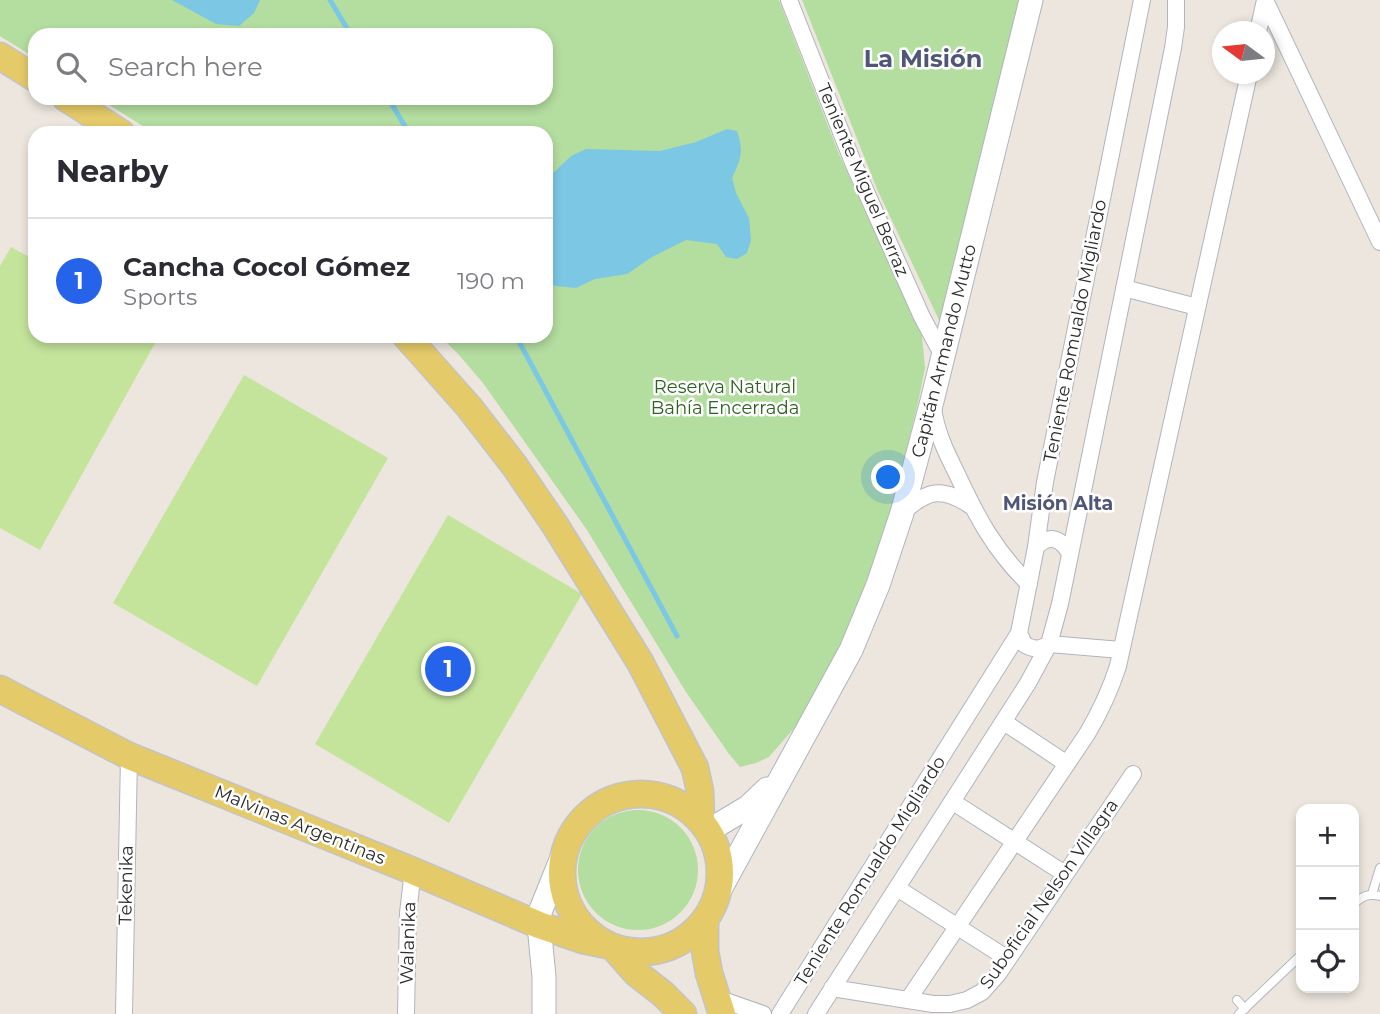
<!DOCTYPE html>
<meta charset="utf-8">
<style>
body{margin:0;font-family:Montserrat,sans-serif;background:#f2f2f3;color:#2b2b33}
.controls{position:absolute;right:21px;bottom:21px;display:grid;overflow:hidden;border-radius:14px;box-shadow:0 4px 10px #0003}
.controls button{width:63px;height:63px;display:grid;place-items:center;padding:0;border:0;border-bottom:2px solid #e1e1e2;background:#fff;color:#2b2b33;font:35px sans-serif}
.compass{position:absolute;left:1212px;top:21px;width:63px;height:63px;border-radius:50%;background:#fff;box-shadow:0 4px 10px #0003;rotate:285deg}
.you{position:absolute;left:889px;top:478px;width:24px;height:24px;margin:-18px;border:5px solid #fff;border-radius:50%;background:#1a73e8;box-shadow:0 0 0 10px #1a73e833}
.badge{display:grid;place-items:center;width:46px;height:46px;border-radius:50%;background:#2563eb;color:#fff;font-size:23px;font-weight:700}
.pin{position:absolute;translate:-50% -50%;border:4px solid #fff;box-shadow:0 2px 7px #0006}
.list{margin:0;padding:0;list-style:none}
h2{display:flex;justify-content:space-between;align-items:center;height:91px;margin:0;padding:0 28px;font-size:30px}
h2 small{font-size:23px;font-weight:400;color:#7c7c81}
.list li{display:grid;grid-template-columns:46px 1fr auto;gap:21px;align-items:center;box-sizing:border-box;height:126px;padding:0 28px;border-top:2px solid #e1e1e2}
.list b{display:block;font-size:26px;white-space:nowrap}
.list p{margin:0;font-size:23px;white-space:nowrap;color:#7c7c81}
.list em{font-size:23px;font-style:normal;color:#7c7c81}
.icon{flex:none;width:38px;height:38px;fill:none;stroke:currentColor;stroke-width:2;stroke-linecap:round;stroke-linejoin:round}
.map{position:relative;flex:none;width:1380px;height:1014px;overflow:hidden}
.search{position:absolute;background:#fff;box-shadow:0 4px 10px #0003;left:28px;top:28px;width:525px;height:77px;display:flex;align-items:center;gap:18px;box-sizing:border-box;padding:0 24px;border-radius:21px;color:#7c7c81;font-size:26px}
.panel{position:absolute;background:#fff;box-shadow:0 4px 10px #0003;left:28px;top:126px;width:525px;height:217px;border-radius:21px}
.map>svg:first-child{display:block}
</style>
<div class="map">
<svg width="1380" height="1014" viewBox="0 0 1380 1014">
<rect width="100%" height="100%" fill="#ece6de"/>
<!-- green -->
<path fill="#b4dda0" d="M0,0H779L839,154L922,336L925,368L919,398L892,510L848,631L822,680L796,726L769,757L756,763L740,767L729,754L686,692L587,530L483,383L459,355L440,336H546V133H154L98,98H546V35H35V58L0,36Z
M802,0H1019L940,322L877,189Z
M578 870a60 60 0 1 1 120 0a60 60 0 1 1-120 0Z"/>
<!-- pitch -->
<path fill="#c4e49c" d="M11,247L35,260V336H159L40,550L0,528V266Z
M244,375L388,458L257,686L113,603Z
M448,515L582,594L449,823L315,744Z"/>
<!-- water -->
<path fill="#7bc7e4" d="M172,0H260L254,13L239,26L216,24Z
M727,129L737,131C744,151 741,159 732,178L736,193L749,218L751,240L747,253L737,259L726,257L717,244L686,240L652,257L627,274L595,279L576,288L555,286L546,282V180L571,156L586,149L660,151L696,142Z"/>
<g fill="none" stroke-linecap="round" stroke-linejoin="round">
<!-- stream -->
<path stroke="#7bc7e4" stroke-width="5" d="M330,0L351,35
M388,98L409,133
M516,336L677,636"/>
<defs>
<path id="lane" d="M1372,894L1380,868
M1354,904C1362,896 1369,893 1380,896
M1237,1000L1245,1009
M1239,1014L1301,955"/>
<path id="street" d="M789,0L854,165L922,317L943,356
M1265,0L1380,242
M1258,32L1265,0
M1124,288L1197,307
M933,407C936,432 946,452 957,474C977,517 994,550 1029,584
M902,513C927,490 942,486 971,506
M1036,547C1050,533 1062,539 1070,554
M1019,633L1024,644C1033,650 1040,650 1049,644L1121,650
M1004,722L1067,764
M953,802L1065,874
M897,888L1008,959
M832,988L933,1004H950L967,1000L982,992L998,974L1133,774
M717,998L763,1014
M908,1000L1087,734C1100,712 1110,691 1118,666L1249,74
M124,1014L129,756
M406,1014L408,913L413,871
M780,1014L1019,633L1036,547L1045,482L1142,0
M816,1014L1028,683L1049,644L1060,604L1173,48L1176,27V0"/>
<path id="secondary" d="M708,831L748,807L767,789
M717,895L851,650L878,585L902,513L932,401L1031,0
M544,1014V977L539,925L540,912L563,855"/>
<path id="primary" d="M0,56L35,78
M66,98L121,133
M406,336L469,407L514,465L555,525L640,662L695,768L700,791L701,821
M0,689L129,756L413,871L539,925L583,940L607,945
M562 873a79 79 0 1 1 158 0a79 79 0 1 1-158 0Z
M705,919V951L709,973L722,1014
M613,947L636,973L663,994L683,1014"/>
</defs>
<!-- lane casing -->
<use href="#lane" stroke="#b2b4bd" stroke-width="10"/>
<!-- street casing -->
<use href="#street" stroke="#b2b4bd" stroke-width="18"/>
<!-- secondary casing -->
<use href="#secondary" stroke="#b2b4bd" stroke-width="25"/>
<!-- primary casing -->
<use href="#primary" stroke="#c4c4c4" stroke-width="29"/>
<!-- lane -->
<use href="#lane" stroke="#fff" stroke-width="8"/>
<!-- street -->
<use href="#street" stroke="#fff" stroke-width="16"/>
<!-- secondary -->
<use href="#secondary" stroke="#fff" stroke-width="23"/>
<!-- primary -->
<use href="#primary" stroke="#e5ca6a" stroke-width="26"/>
</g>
<g text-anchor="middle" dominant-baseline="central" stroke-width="5" stroke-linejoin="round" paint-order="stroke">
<!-- street labels -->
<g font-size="18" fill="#2b2b2b" stroke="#fff">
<text transform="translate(863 180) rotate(67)">Teniente Miguel Berraz</text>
<text transform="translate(1075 331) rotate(-79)">Teniente Romualdo Migliardo</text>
<text transform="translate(944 351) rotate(-76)">Capitán Armando Mutto</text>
<text transform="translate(300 825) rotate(22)">Malvinas Argentinas</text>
<text transform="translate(870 871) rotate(-58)">Teniente Romualdo Migliardo</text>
<text transform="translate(126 885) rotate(-89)">Tekenika</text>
<text transform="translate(1049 894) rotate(-55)">Suboficial Nelson Villagra</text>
<text transform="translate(408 943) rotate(-88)">Walanika</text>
</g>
<!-- park labels -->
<g font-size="18" fill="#2d6221" stroke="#fff">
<text x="725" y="387">Reserva Natural<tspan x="725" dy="21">Bahía Encerrada</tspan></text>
</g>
<!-- neighbourhood labels -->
<g font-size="19" font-weight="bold" fill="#4f5678" stroke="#fff">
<text x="1058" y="503">Misión Alta</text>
</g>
<!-- district labels -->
<g font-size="24" font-weight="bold" fill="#4f5678" stroke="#fff">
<text x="923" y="58">La Misión</text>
</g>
</g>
</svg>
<div class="controls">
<button>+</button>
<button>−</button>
<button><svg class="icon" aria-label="locate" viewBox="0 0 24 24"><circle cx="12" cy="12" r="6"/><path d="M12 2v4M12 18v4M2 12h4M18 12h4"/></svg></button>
</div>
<svg class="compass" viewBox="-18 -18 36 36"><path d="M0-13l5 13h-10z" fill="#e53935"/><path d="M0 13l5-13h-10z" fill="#7c7c81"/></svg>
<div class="you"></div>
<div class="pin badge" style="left:448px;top:669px">1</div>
<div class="search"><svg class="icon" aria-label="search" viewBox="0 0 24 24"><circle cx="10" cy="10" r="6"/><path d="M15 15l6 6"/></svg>Search here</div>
<section class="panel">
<h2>Nearby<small></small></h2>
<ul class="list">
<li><span class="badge">1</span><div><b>Cancha Cocol Gómez</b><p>Sports</p></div><em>190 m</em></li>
</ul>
</section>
</div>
